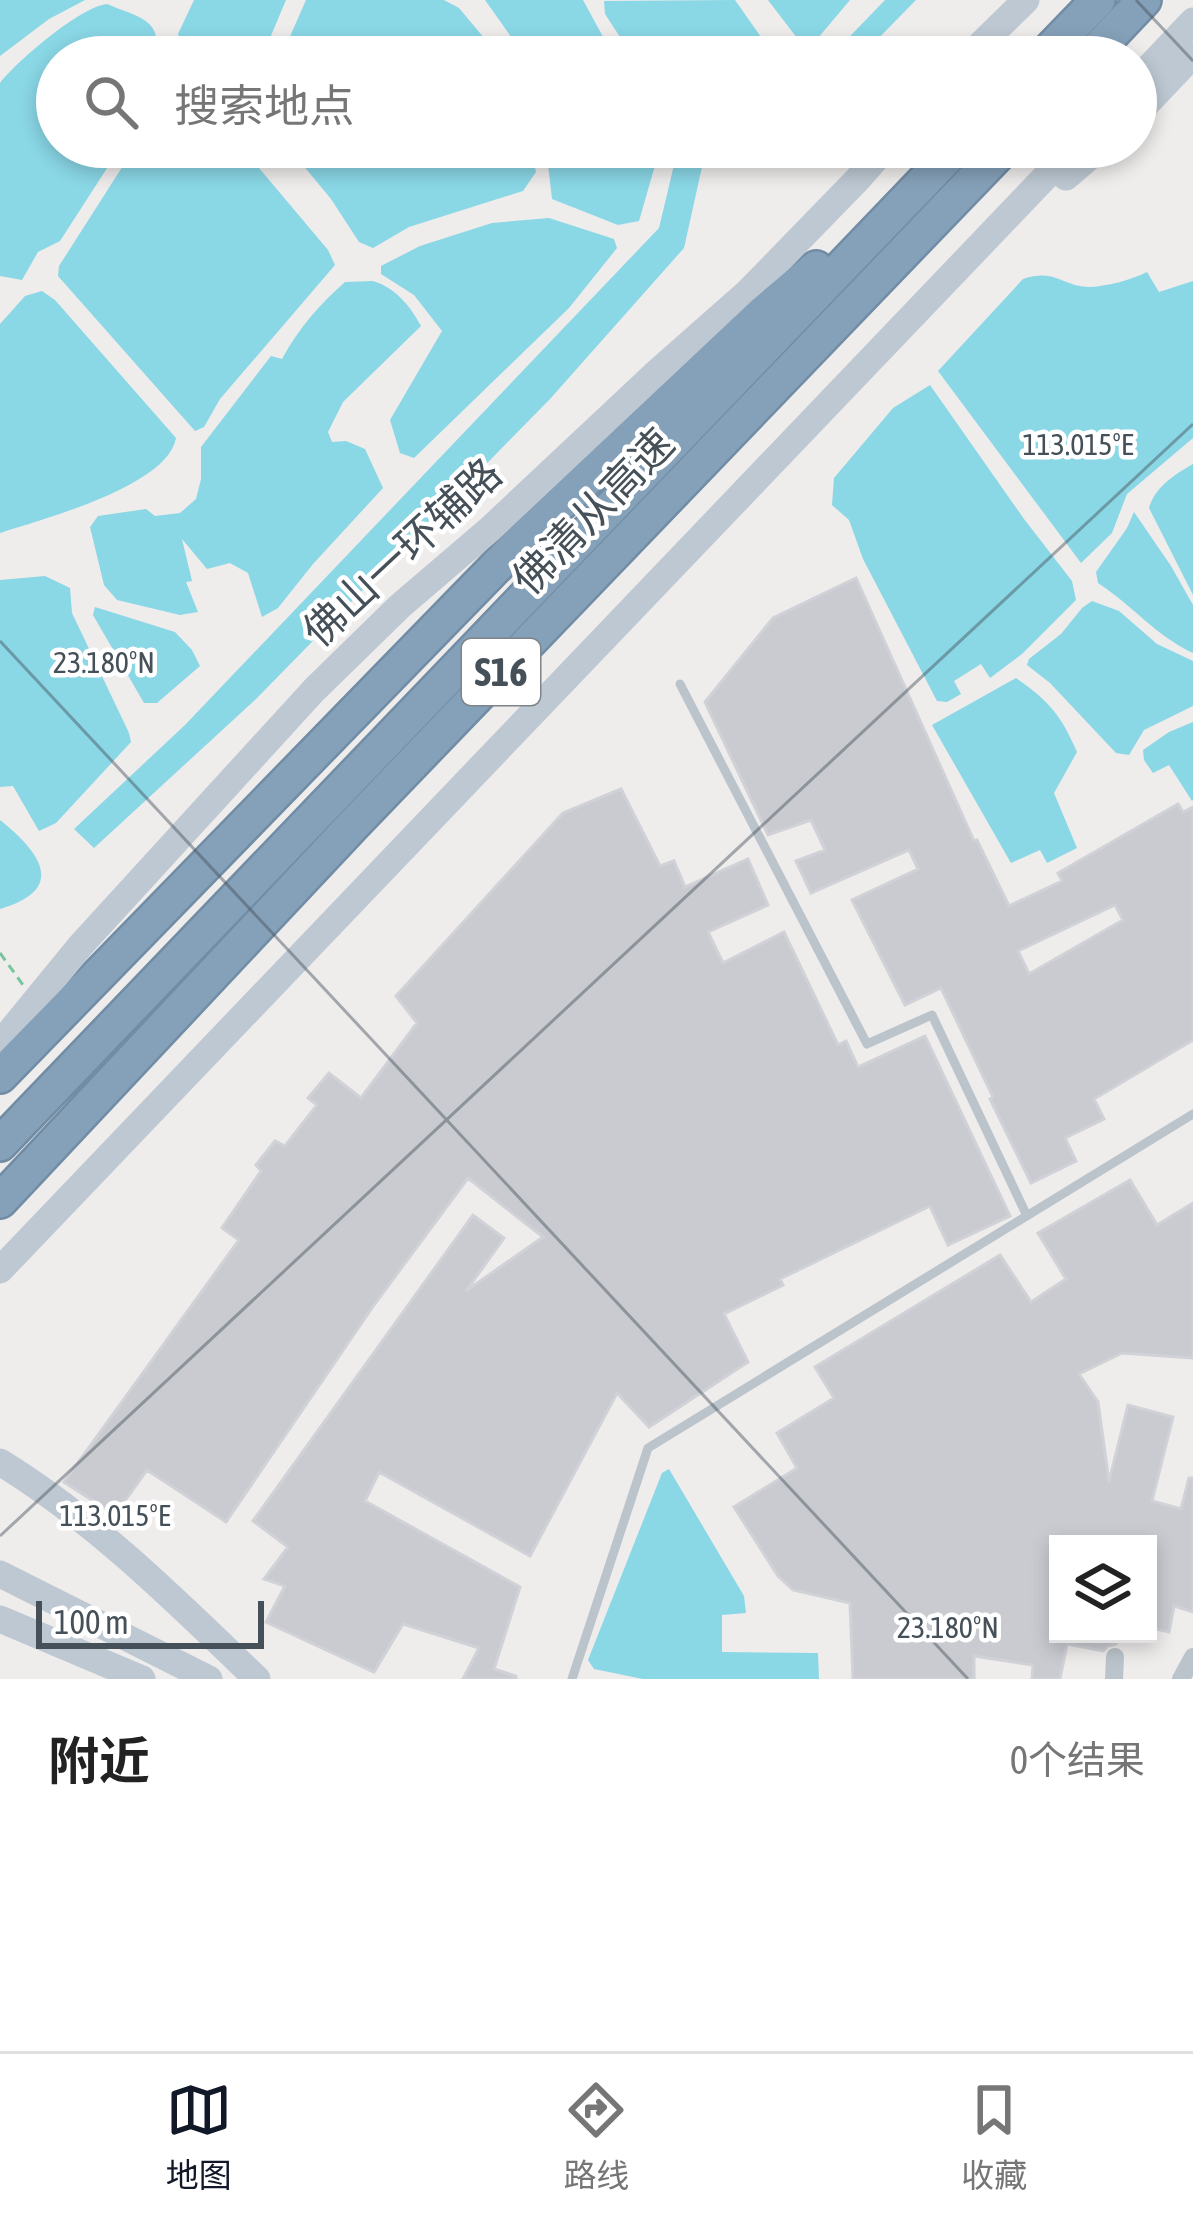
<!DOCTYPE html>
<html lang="zh">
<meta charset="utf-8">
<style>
body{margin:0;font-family:"Asap Condensed","Noto Sans SC",sans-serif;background:#f6f6f6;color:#222}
.controls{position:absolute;right:36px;bottom:36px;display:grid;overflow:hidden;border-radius:0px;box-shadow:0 6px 18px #0003}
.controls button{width:108px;height:108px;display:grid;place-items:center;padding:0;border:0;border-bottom:3px solid #e0e0e0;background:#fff;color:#222;font:60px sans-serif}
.scale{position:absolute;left:36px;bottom:30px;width:228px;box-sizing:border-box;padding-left:12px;border:6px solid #455058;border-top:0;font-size:33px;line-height:42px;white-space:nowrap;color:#455058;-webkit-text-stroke:9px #fff;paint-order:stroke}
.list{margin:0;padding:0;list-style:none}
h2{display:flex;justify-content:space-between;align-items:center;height:156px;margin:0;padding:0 48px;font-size:51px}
h2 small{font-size:39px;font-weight:400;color:#767676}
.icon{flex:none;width:66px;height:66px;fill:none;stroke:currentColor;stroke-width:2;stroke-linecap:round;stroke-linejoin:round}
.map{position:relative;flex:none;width:1193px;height:1679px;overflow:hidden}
.search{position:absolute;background:#fff;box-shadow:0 6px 18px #0003;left:36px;right:36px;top:36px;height:132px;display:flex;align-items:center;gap:30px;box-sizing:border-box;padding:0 42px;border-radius:66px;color:#767676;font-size:45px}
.sheet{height:372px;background:#fff}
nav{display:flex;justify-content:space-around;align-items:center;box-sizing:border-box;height:168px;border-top:3px solid #e0e0e0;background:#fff;font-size:33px;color:#767676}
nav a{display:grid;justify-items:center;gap:6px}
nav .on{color:#111827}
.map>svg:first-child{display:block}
</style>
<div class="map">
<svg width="1193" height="1679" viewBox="0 0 1193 1679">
<rect width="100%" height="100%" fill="#efecec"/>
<!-- water -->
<path fill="#8ad7e6" d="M0,0H85L49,19L0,56Z
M194,0H286L262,57H192L187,54L178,34Z
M306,0H444L459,8L500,57H281Z
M485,0H583L614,57H520L514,41Z
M735,0L775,57H633L605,14L604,1Z
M768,0H850L807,51Z
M885,0H916L860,57H830Z
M107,4C134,16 167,19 153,57H57V147L120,148L60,241L38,252L22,280L0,276V83C17,61 80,7 107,4Z
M135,147H245L254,162L328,250L335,265L220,399L204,427L195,431L58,276L59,266Z
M288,147H531L536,172L523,191L409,227L373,248L359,242L331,199Z
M546,147H656L658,155L639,221L618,225L552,199Z
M725,147L704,158L684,248L550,399L256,699L94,848L74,829L185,725L659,228L678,148Z
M549,218L614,239L617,248L569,308L414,458L400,453L390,420L442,331L414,295L381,274V266L420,246L492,223Z
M1147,272L1159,292L1193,281V438L1127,494L1112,533L1081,563L938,371L1023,279C1056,268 1062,287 1090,287C1108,286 1131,280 1147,272Z
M373,281C396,288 410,306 421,326L343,402L328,432L332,442L346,441L365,449L383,488L313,564L278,608L262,617L248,573L230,563L207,569L182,539L192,581L186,582L198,612L180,615L117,600L104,585L90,527L98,516L146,509L155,516L180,513L196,499L201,479V447L271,356L282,359C298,329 320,304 345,282Z
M42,291L55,300L176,438C168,486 43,519 0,533V324L25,296Z
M930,385L1024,519L1072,581L1076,600L1022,654L990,678L981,664L954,681L961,694L947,702L937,701L863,559L849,520L832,505L834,478L893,408Z
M1193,464V595L1149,508C1155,487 1174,475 1193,464Z
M1134,512L1171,566L1193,605V653C1156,636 1132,605 1098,583L1096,572L1127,528Z
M45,576L70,588L72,613L129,733L131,742L56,823L39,831L13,786L0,787V580Z
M1092,601L1119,611L1157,644L1193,661V706L1144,730L1129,755L1116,753L1050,683L1027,665L1029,659L1061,634L1082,608Z
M95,607L175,632L192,650L200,666L157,703H144L93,615Z
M1016,678C1049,701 1061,715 1077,752L1054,793L1077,848L1047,863L1040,850L1011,863L932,725Z
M1193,722V800L1192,801L1169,765L1153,773L1144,760L1143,750L1169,732Z
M0,820C39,851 69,889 0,909Z
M669,1469L744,1596L746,1613L722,1615V1652L818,1653L819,1679H643L594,1669L588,1660L662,1473Z"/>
<!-- building -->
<path fill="#c9cbd1" stroke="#d0d2d7" stroke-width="3" fill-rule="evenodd" d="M856,578L974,841L977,840L1009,906L1062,881L1058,873L1178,804L1183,812L1193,807V1040L1094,1099L1104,1119L1065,1138L1076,1161L1031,1183L990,1099L993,1097L941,988L905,1005L852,900L918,869L909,850L811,893L796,861L825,850L811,820L768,835L705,702L773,618ZM1115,905L1123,920L1029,974L1018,951Z
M621,789L660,866L674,861L685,887L748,859L768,905L708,932L723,963L784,932L838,1045L846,1041L858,1067L925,1036L1010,1216L948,1245L930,1206L780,1279L783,1285L724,1314L748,1362L649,1427L617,1393L530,1556L379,1472L365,1501L520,1587L494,1669L516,1676V1679H463L479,1648L403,1624L374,1672L266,1622L285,1586L264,1579L288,1547L253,1521L473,1215L504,1238L466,1291L543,1237L468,1178L374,1305L226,1522L147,1470L115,1515L64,1482L239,1240L222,1228L261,1171L256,1165L275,1141L285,1146L317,1105L308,1098L329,1073L361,1098L417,1023L396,996L563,813Z
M1130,1180L1157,1225L1193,1203V1358L1122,1353L1079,1374L1098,1402L1109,1482L1128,1405L1173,1417L1152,1501L1181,1509L1189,1478H1193V1612L1174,1606L1169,1632L1148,1627V1544H1058V1634H1119L1116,1644L1108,1646L1103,1651L1067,1644L1060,1679H1032L1033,1665L974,1656V1679H853L850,1603L793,1590L778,1576L734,1507L797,1468L777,1433L834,1398L815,1367L1000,1255L1031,1302L1066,1279L1038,1233Z"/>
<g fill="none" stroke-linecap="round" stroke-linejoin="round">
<defs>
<path id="motorway" d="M1043,57L1098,0
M1090,57L1144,0
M0,1076L523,539L764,312L816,268
M0,1144L957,147
M0,1201L354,824L1005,147"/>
</defs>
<!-- motorway casing -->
<use href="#motorway" stroke="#718ca5" stroke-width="38"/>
<!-- path -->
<path stroke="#75c79b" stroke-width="3" stroke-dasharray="9 6" stroke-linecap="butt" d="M0,953L23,985"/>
<!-- service -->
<path stroke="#bbc4cb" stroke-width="9" d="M680,684L867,1044L932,1015L1027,1216
M572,1679L648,1448L1193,1114"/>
<!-- minor -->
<path stroke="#bbc4cb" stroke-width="18" d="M1114,1679L1115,1657
M1181,1679L1193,1657"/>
<!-- secondary -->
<path stroke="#bdc8d2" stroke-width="27" d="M968,57L1026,0
M1136,81L1193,21
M1136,115L1193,55
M1066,177L1101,147
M0,1044L81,945L314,690L400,606L490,529L654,375L747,293L857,180L886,147
M0,1270L1074,147
M0,1462C96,1521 176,1601 257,1679
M0,1574L209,1679
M0,1619L142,1679"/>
<!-- motorway -->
<use href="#motorway" stroke="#85a1b9" stroke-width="33"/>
</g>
<!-- ticks -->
<path fill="none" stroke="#455058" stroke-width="3" stroke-opacity="0.45" d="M1136,0L1193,61M0,641L968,1679M0,1536L1193,424"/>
<g text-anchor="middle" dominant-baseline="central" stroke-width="9" stroke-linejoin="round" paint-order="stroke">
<!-- shield labels -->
<rect fill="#fff" stroke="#7d848a" stroke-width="3" x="462" y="639" width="78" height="66" rx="9"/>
<g font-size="39" font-weight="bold" fill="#455058">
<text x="501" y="672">S16</text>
</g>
<!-- street labels -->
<g font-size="42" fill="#455058" stroke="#fff">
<text transform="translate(593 511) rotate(-46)">佛清从高速</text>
<text transform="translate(402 552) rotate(-43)">佛山一环辅路</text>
</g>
</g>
<g font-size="30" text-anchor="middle" fill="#455058" stroke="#fff" stroke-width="9" stroke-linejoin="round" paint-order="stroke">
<text x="1078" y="455">113.015°E</text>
<text x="104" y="673">23.180°N</text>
<text x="115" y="1526">113.015°E</text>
<text x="948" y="1638">23.180°N</text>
</g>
</svg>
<div class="controls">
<button><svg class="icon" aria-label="layers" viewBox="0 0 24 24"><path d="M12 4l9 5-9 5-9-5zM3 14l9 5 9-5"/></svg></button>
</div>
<div class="scale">100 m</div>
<div class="search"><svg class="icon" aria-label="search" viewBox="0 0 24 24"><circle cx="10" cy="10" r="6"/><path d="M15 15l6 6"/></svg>搜索地点</div>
</div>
<section class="sheet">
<h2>附近<small>0个结果</small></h2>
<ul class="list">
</ul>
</section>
<nav>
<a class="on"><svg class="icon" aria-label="map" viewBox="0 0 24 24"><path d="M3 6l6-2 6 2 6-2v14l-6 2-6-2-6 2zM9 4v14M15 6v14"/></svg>地图</a>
<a><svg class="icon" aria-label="directions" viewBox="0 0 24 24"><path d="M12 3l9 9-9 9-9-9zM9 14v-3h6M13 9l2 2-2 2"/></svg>路线</a>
<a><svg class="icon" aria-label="saved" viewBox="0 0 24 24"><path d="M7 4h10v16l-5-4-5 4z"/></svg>收藏</a>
</nav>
